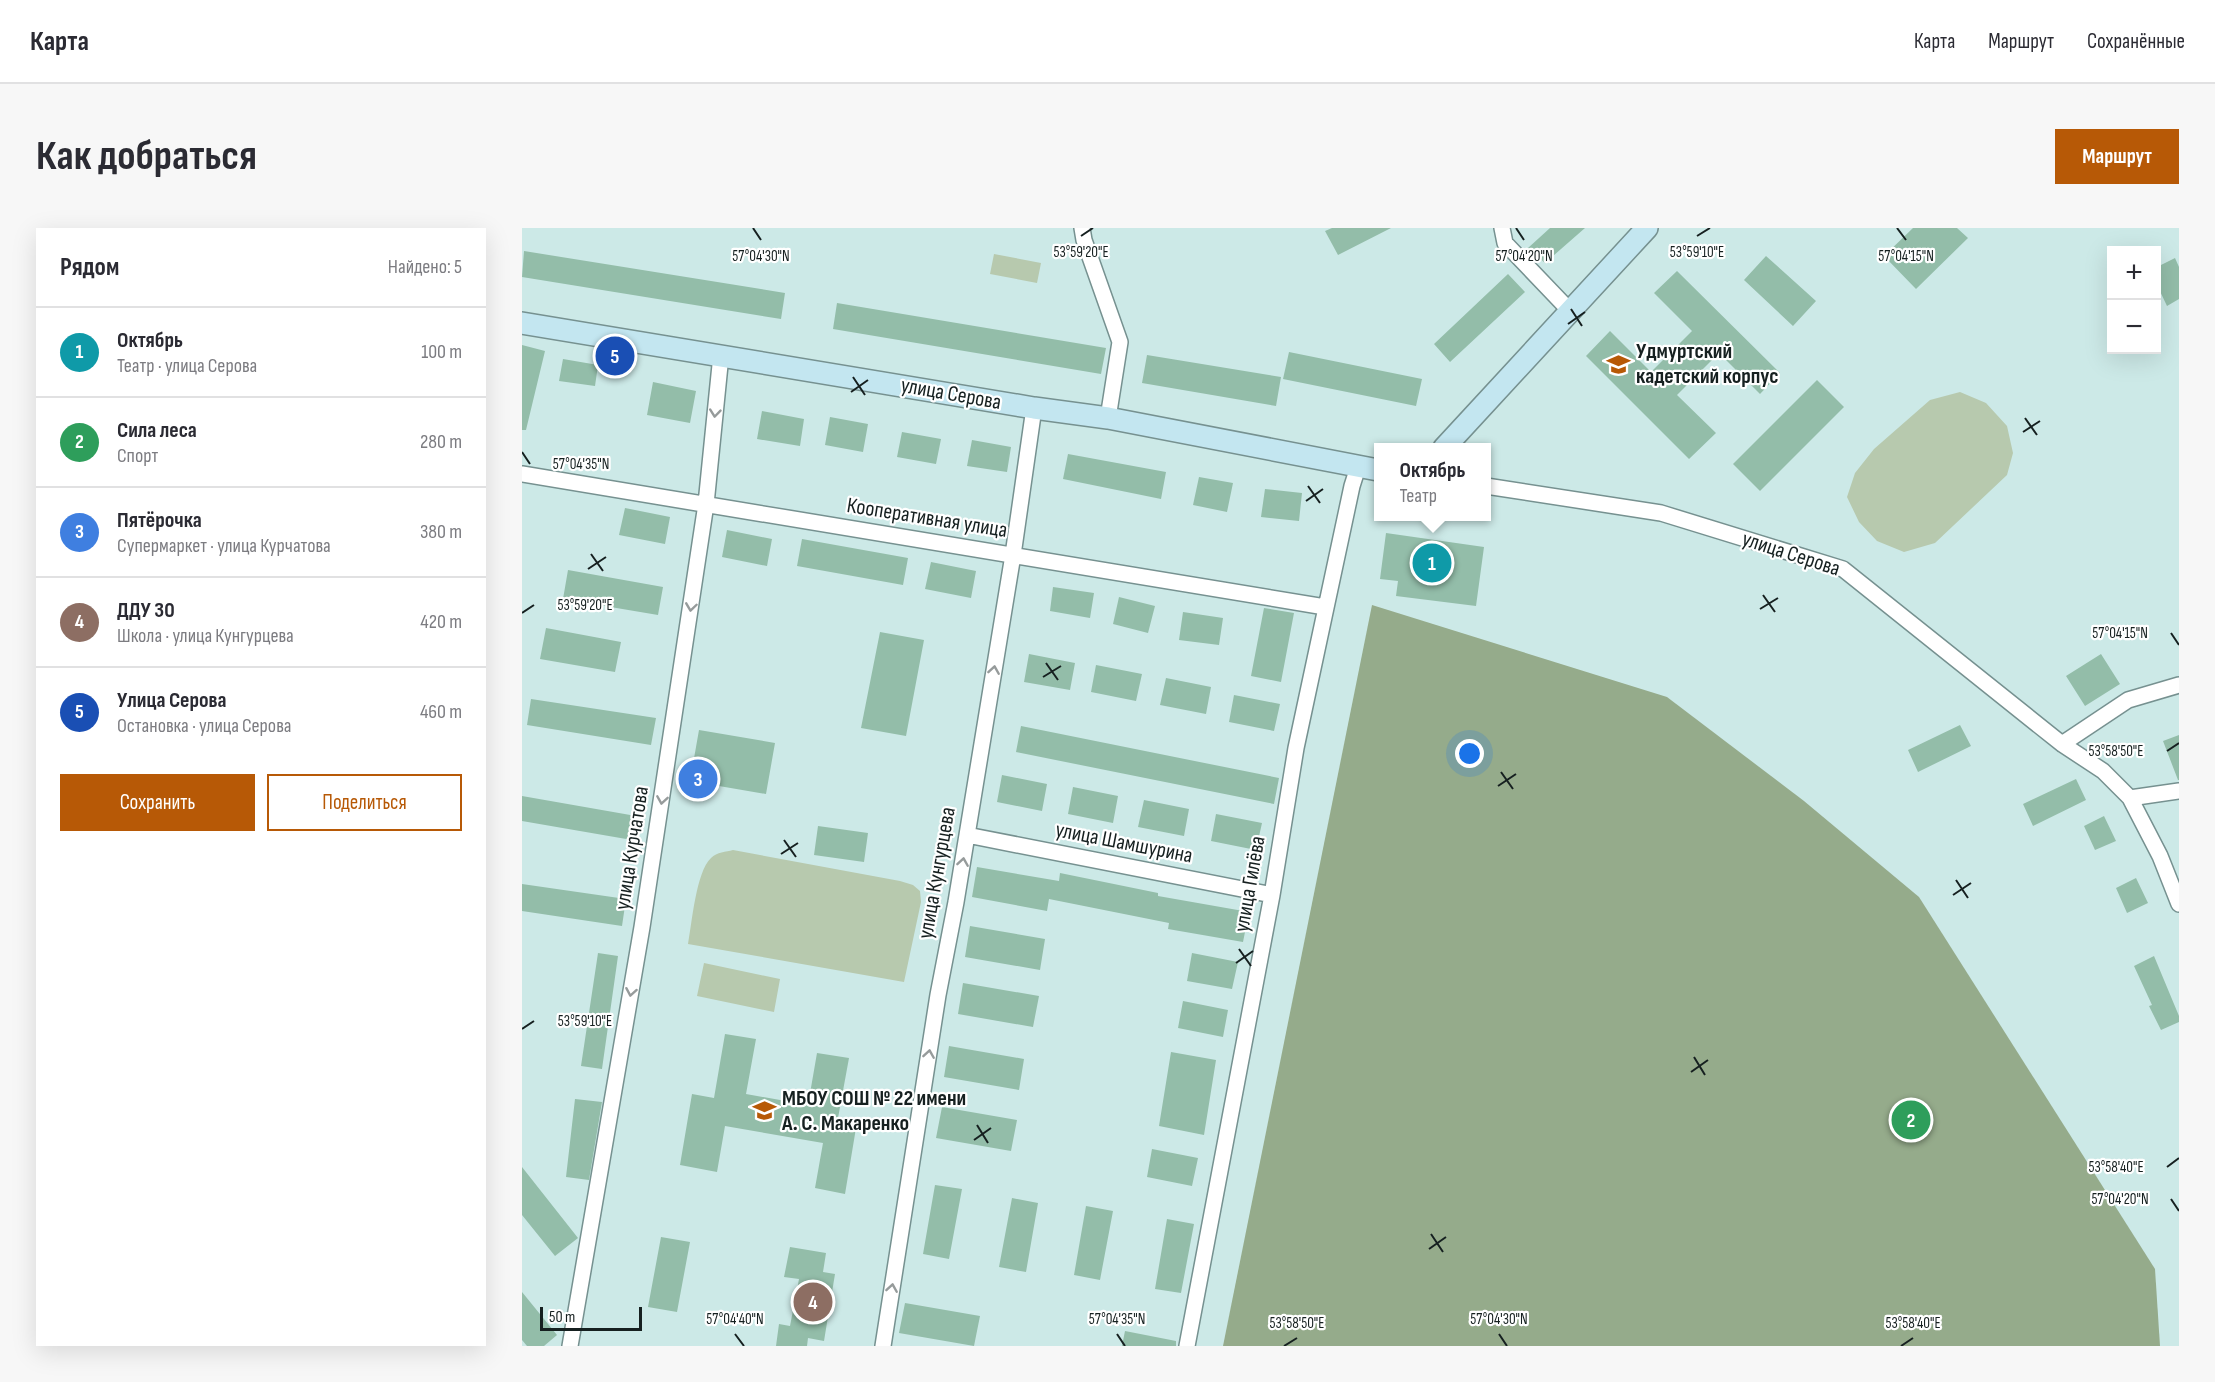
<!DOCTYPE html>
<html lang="ru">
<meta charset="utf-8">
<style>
body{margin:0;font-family:"Sofia Sans Condensed",sans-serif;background:#f7f7f7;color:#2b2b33}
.controls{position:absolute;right:18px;top:18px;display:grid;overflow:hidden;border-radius:0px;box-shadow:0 6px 24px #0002}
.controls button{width:54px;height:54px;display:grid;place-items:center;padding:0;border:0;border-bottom:2px solid #e1e1e2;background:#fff;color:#2b2b33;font:30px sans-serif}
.scale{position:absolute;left:18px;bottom:15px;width:102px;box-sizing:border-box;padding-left:6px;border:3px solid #162020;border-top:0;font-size:16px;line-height:21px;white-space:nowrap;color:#162020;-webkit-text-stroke:4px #fff;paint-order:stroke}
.you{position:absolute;left:948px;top:526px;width:21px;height:21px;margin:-15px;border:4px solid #fff;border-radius:50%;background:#1a73e8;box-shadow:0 0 0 9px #1a73e833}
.badge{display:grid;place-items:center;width:39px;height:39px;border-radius:50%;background:#b75906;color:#fff;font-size:20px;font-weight:700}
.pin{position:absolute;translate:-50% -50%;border:3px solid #fff;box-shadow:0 2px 6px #0006}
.popup{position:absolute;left:852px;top:215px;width:117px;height:78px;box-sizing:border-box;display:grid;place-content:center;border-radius:0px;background:#fff;filter:drop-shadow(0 2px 4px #0005);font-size:20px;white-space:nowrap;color:#7c7c81}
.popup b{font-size:22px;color:#2b2b33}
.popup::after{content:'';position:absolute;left:50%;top:100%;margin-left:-12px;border:12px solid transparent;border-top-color:#fff}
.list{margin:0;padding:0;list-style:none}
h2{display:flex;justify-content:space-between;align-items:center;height:78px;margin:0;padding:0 24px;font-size:26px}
h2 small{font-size:20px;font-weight:400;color:#7c7c81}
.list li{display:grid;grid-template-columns:39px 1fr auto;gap:18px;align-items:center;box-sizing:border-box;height:90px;padding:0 24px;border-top:2px solid #e1e1e2}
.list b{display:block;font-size:22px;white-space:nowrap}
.list p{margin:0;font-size:20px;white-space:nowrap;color:#7c7c81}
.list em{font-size:20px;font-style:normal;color:#7c7c81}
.actions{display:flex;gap:12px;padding:18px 24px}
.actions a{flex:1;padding:14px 0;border:2px solid #b75906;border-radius:0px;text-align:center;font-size:21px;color:#b75906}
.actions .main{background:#b75906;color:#fff}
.map{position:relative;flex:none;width:1657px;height:1118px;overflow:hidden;border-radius:0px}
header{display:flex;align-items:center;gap:36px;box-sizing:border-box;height:84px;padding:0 30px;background:#fff;border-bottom:2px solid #e1e1e2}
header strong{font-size:28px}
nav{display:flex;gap:33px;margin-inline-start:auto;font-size:21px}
.intro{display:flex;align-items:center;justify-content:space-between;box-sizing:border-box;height:144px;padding:0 36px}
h1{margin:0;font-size:42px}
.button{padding:15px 27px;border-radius:0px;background:#b75906;color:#fff;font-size:21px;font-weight:700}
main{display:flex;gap:36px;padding:0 36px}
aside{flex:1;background:#fff;border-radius:0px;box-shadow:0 6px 24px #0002}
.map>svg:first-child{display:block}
</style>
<header>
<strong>Карта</strong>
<nav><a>Карта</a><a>Маршрут</a><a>Сохранённые</a></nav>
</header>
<div class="intro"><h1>Как добраться</h1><a class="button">Маршрут</a></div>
<main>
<aside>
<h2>Рядом<small>Найдено: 5</small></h2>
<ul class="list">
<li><span class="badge" style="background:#0f9aa8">1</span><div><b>Октябрь</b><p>Театр · улица Серова</p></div><em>100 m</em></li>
<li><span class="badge" style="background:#2e9e5b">2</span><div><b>Сила леса</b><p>Спорт</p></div><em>280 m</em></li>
<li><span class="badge" style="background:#3f7fe0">3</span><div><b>Пятёрочка</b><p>Супермаркет · улица Курчатова</p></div><em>380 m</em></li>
<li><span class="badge" style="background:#8d6e63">4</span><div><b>ДДУ 30</b><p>Школа · улица Кунгурцева</p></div><em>420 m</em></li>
<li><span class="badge" style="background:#1a4fb4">5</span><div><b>Улица Серова</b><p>Остановка · улица Серова</p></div><em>460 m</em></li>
</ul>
<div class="actions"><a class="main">Сохранить</a><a>Поделиться</a></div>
</aside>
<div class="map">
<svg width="1657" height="1118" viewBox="0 0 1657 1118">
<rect width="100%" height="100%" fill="#cce9e7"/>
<!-- green -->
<path fill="#b7c9ae" d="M472,26L519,35L515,55L468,46Z
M1438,164L1464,175L1485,198L1491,225L1485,247L1413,315L1382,324L1355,313L1337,294L1325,269L1333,245L1352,221L1408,172Z
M211,622L378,653L391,657L398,663L399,674L382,754L166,716C170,695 174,644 189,630C195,624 204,624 211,622Z
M182,735L258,751L252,784L175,768Z"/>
<!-- forest -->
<path fill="#95ab8b" d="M850,377L1145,469L1282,573L1397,669L1633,1041L1638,1118H701Z"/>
<!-- building -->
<path fill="#93bda9" d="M810,0H869L816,27L803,3Z
M1028,0H1063L1023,35L1006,20Z
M1391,0H1435L1446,10L1394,61L1362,28Z
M2,23L263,65L259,91L0,49Z
M1244,28L1294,73L1271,98L1222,52Z
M1653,30L1657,39V71L1645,78L1635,57V39Z
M1155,43L1258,145L1238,166L1197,125L1155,167L1194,205L1167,231L1064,128L1088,103L1129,144L1170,103L1132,65Z
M986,46L1003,64L928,134L912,116Z
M315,75L584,120L579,146L311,101Z
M0,117L23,123L4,202H0Z
M767,124L900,151L894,178L761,151Z
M625,127L759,149L754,178L620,155Z
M41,131L76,137L73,158L37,153Z
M1295,152L1322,179L1238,263L1211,236Z
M131,154L174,163L168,195L125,187Z
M240,183L282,191L278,218L235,211Z
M308,189L346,196L341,224L303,217Z
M380,204L419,211L414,236L375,229Z
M450,212L489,219L485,244L445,238Z
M546,226L644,244L639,271L541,251Z
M677,249L711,255L705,284L671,277Z
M743,261L780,265L777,293L739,289Z
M103,280L148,289L143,316L97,307Z
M205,302L250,311L245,338L200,329Z
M864,305L962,319L954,378L874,368L876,353L858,351Z
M280,311L386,330L381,357L275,338Z
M409,334L454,343L449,370L403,361Z
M46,342L141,359L136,387L41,371Z
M531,359L572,365L568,390L528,383Z
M597,369L633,378L626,405L591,396Z
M742,380L772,385L759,454L729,448Z
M661,384L701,390L697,417L657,412Z
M24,400L99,414L93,444L18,431Z
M358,404L402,412L384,508L339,500Z
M507,426L553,435L548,462L502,454Z
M1579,426L1598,456L1563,478L1544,448Z
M574,437L620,446L614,473L569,464Z
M644,450L689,459L684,486L638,477Z
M712,467L758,476L752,503L707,494Z
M9,471L134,490L129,517L5,497Z
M1438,497L1449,518L1396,544L1386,522Z
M499,498L757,550L752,576L494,524Z
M177,502L253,515L244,566L168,553Z
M1657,507V552H1656L1641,513Z
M480,547L525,556L520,583L475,574Z
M1554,551L1564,572L1511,598L1501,576Z
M551,559L596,568L591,595L546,586Z
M0,568L114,588L110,612L0,593Z
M622,572L667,581L662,608L616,599Z
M694,586L740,595L734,622L689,613Z
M1582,588L1594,613L1573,622L1562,598Z
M296,598L346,605L342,634L292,627Z
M455,639L537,653L538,645L636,665V668L727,684L721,714L646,701L647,695L527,671L525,683L450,669Z
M1614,650L1626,675L1605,685L1594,660Z
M0,656L104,671L100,698L0,683Z
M448,698L523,711L518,742L443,729Z
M76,725L96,728L80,841L59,838Z
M670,725L716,734L710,761L665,753Z
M1632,728L1657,788V794L1639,802L1627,778L1630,777L1612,738Z
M441,755L517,768L511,799L436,786Z
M661,773L706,782L701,809L656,800Z
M203,806L234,811L224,866L286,877L295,825L327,830L316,890L335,894L323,966L293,960L301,915L203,898L195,944L158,937L170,866L192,870Z
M427,818L502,831L497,862L422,849Z
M649,824L694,832L682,907L637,898Z
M53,871L80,874L67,952L44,949Z
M420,879L495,892L489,923L414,910Z
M630,921L676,930L670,958L625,949Z
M0,939L56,1010L33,1028L0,987Z
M413,957L440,961L427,1031L401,1026Z
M490,970L516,975L504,1044L477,1039Z
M564,978L591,983L578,1052L552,1047Z
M645,991L672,996L659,1065L633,1061Z
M139,1009L168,1014L155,1084L126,1079Z
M268,1019L304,1025L301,1044L313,1046L302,1113L286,1110L285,1118H254L257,1096L268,1098L277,1051L262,1049Z
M0,1064L35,1107L22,1118H5L0,1112Z
M383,1075L458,1088L452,1118L377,1105Z
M603,1103L654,1113V1118H600Z"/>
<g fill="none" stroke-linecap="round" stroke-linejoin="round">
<defs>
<path id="minor" d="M560,0L562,12L598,114L586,190
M980,0L983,15L1048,83
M0,246L803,379
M964,258L1139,285L1321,341L1540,516L1581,543L1608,570L1638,628L1657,676
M1540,516L1606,472L1657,457
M1608,570L1657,563
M445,607L750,667
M48,1118L120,699L184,276L199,127
M361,1118L416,767L434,674L491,327L512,180
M665,1118L750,667L774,520L830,258L836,239"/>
<path id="secondary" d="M0,95L512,180L586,190L856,242
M922,220L1125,0"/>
</defs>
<!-- minor casing -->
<use href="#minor" stroke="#769190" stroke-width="18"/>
<!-- secondary casing -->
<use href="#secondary" stroke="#769190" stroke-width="24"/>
<!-- minor -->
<use href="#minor" stroke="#fff" stroke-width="15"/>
<!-- secondary -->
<use href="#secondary" stroke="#c3e6f0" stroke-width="21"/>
</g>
<!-- one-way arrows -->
<defs><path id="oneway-chevron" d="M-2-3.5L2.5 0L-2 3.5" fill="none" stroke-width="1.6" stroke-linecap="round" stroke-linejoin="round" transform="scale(1.5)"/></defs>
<g stroke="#969b9b">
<use href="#oneway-chevron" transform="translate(193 185) rotate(96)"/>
<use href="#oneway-chevron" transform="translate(169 379) rotate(98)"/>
<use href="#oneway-chevron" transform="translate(472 442) rotate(-81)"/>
<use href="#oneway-chevron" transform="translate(140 572) rotate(99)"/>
<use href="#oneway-chevron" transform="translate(441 634) rotate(-81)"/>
<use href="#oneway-chevron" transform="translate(109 764) rotate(100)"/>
<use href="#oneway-chevron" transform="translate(407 826) rotate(-81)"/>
<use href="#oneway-chevron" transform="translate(370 1060) rotate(-81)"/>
</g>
<!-- ticks -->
<path fill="none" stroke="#162020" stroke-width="2" d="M231,0L239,12M994,0L1002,12M1375,0L1384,12M559,8L571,0M1175,8L1188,0M1049,81L1060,98M1046,96L1063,84M331,149L343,167M329,164L346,152M1503,190L1515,207M1501,204L1518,193M0,224L8,236M786,258L798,275M784,273L801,261M69,326L81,343M66,341L84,329M1241,367L1253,384M1238,381L1256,370M0,385L12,377M1649,405L1657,417M524,435L536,452M521,449L539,438M1645,523L1657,515M979,544L991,561M976,558L994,546M262,612L274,629M259,626L276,615M1434,652L1446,670M1431,667L1449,655M717,721L729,738M714,735L731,723M0,801L12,793M1172,829L1183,847M1169,844L1186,832M455,897L466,915M452,912L469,900M1645,939L1657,930M1649,971L1657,983M909,1006L921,1024M907,1021L924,1009M213,1106L222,1118M595,1106L603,1118M977,1106L985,1118M762,1118L775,1110M1379,1118L1391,1110"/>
<!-- icons -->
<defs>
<symbol id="school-bare" viewBox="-9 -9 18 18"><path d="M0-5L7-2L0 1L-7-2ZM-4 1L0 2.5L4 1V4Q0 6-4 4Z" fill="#b75906" stroke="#fff" stroke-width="2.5" paint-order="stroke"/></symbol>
</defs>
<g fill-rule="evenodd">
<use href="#school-bare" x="1080" y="120" width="33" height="33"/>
<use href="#school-bare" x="226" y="866" width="33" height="33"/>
</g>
<g text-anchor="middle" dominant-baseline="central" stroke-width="4.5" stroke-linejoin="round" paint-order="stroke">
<!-- poi labels -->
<g font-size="22" font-weight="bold" fill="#162020" stroke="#fff" text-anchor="start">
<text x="1114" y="123">Удмуртский<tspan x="1114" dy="25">кадетский корпус</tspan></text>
<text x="260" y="870">МБОУ СОШ № 22 имени<tspan x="260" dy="25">А. С. Макаренко</tspan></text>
</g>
<!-- street labels -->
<g font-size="22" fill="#162020" stroke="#fff">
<text transform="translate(429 166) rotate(10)">улица Серова</text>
<text transform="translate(405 290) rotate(9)">Кооперативная улица</text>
<text transform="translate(1269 326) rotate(18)">улица Серова</text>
<text transform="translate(602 615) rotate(11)">улица Шамшурина</text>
<text transform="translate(110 620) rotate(-81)">улица Курчатова</text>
<text transform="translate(415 645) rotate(-80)">улица Кунгурцева</text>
<text transform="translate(728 656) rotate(-80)">улица Гилёва</text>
</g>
</g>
<g font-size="15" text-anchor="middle" fill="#162020" stroke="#fff" stroke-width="4.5" stroke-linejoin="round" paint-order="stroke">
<text x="559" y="29">53°59'20"E</text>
<text x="1175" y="29">53°59'10"E</text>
<text x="239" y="33">57°04'30"N</text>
<text x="1002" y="33">57°04'20"N</text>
<text x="1384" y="33">57°04'15"N</text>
<text x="59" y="241">57°04'35"N</text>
<text x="63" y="382">53°59'20"E</text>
<text x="1598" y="410">57°04'15"N</text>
<text x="1594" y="528">53°58'50"E</text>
<text x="63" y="798">53°59'10"E</text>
<text x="1594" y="944">53°58'40"E</text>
<text x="1598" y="976">57°04'20"N</text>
<text x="213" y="1096">57°04'40"N</text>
<text x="595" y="1096">57°04'35"N</text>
<text x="977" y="1096">57°04'30"N</text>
<text x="775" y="1100">53°58'50"E</text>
<text x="1391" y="1100">53°58'40"E</text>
</g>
</svg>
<div class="controls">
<button>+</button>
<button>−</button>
</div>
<div class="scale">50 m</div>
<div class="you"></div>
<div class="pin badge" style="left:910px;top:335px;background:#0f9aa8">1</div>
<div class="popup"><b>Октябрь</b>Театр</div>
<div class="pin badge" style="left:1389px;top:892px;background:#2e9e5b">2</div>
<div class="pin badge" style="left:176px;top:551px;background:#3f7fe0">3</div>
<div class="pin badge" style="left:291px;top:1074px;background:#8d6e63">4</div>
<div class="pin badge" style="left:93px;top:128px;background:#1a4fb4">5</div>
</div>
</main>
